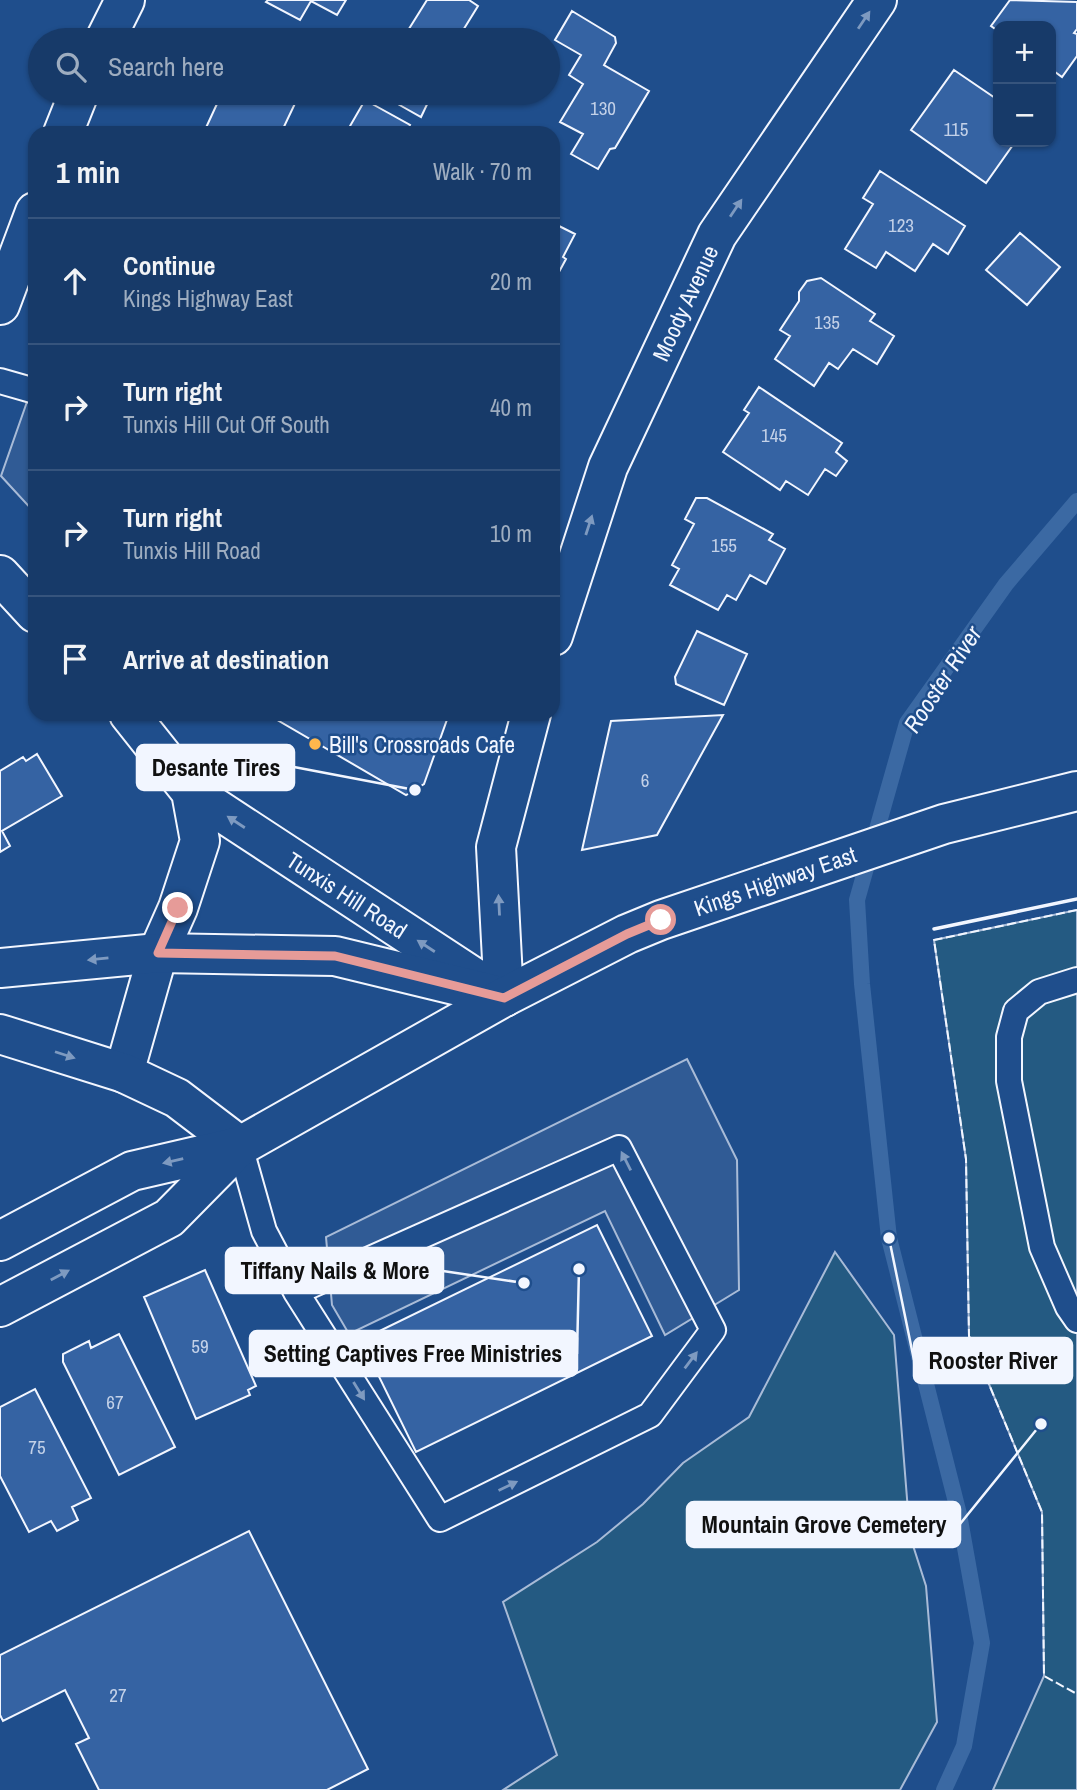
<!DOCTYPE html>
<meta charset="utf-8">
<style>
body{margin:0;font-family:"Archivo Narrow",sans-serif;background:#244571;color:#f1f3f6}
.controls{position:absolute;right:21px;top:21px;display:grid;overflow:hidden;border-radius:14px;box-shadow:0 2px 5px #0004}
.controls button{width:63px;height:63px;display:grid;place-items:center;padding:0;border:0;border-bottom:2px solid #36547d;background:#173a69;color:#f1f3f6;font:35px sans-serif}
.stop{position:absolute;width:21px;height:21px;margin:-16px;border:5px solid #e69b98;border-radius:50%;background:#fff}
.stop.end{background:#e69b98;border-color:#fff;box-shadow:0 2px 7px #0008}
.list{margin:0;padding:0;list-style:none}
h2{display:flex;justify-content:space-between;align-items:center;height:91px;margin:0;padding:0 28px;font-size:30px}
h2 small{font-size:23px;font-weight:400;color:#9eadc0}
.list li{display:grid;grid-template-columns:46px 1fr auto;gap:21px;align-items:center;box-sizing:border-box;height:126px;padding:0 28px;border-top:2px solid #36547d}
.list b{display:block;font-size:26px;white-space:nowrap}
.list p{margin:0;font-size:23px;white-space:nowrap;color:#9eadc0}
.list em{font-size:23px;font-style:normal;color:#9eadc0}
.icon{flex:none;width:38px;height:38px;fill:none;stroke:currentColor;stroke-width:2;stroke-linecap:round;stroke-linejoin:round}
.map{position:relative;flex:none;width:1077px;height:1790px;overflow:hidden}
.search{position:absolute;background:#173a69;box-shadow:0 2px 5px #0004;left:28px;top:28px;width:532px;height:77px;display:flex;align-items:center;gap:18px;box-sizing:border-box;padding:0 24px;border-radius:38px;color:#9eadc0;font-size:26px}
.panel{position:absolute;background:#173a69;box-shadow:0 2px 5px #0004;left:28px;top:126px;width:532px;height:595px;border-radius:21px}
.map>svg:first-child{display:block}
</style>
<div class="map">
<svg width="1077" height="1790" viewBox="0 0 1077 1790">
<rect width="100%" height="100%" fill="#1f4e8c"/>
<!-- green -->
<path fill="#245a82" stroke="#a8bbd7" stroke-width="2" d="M1077,910V1790H993L1044,1676L1042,1512L969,1336L966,1159L934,940Z
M835,1252L894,1335L910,1536L926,1586L937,1722L900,1790H503L557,1755L503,1602L597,1542L643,1504L683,1463L749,1417Z"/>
<!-- parking -->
<path fill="#305b95" stroke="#a8bbd7" stroke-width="2" d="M35,379V513L1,476Z
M687,1059L737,1160L739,1290L665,1335L605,1211L349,1334L332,1305L326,1237Z"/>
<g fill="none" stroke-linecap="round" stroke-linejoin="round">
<!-- stream -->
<path stroke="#3b69a3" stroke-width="16" d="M944,1790L964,1746L982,1643L959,1514L889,1238L862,984L857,900L907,723L1006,584L1077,501"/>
</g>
<!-- building -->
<path fill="#3563a3" stroke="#f2f6ff" stroke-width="2" d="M268,0H346L337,15L311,1L300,20L266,2Z
M427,0H469L478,6L457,40H402Z
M1010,0L1077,2V29L1074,33L1077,34V56L1062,77L1051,69V26H998V31L991,26Z
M572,11L615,37L616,43L604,65L649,91L615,148L610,149L598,169L571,154L583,134L560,122L583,84L569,75L581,55L555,40Z
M954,70L998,100V142H1015L986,183L911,130Z
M222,93H300L281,133H257L248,129L247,133H207L204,132Z
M402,93L432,94L421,117L396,103Z
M365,100L410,125L406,133H346Z
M880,171L965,226L948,254L933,244L915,271L886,252L876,268L845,249L873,204L863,198Z
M553,180L557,183L559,189L553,201Z
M553,223L575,234L563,257L566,259L553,283Z
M1020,233L1060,267L1027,305L986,270Z
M821,278L875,314L870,321L894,336L877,364L853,349L838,369L829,363L814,386L775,359L790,336L780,330L799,301V292L807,281Z
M759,387L842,443L836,452L847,461L836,476L825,469L808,495L786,481L780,490L723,452L749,413L744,410Z
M696,498H707L773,534L769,540L785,549L766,584L750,575L736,600L727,595L718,610L670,585L679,569L672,565L694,524L685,519Z
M697,631L747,654L724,705L676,684L675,677Z
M267,714H449L424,784L406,795Z
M723,715L657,835L582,850L611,721Z
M37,754L62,796L2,831L10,846L0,852V771L23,757L26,761Z
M597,1225L652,1336L416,1452L361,1340Z
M205,1270L256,1386L248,1390L250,1395L196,1419L144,1297Z
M119,1334L175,1447L119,1475L63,1362V1354L89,1341L91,1348Z
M35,1389L91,1498L72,1507L78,1520L57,1531L51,1521L29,1532L0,1476V1407Z
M249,1531L368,1769L327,1790H99L76,1744L89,1738L65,1690L3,1721L0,1715V1655Z"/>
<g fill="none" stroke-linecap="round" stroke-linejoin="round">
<defs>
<path id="lane" d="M0,381L35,391
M1077,980L1039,992L1016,1011L1009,1037V1081L1042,1247L1068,1307L1077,1320
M240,1146L264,1231L296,1292L440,1519L650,1415L713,1330L619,1148L296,1292"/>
<path id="street" d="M105,40L125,0
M63,133L79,93
M0,305L35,212
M0,575L35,613
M553,636L608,467L717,235L877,0
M129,714L191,792L499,994
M504,997L496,847L531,714
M124,1073L158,953L178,908L200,841L191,792"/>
<path id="secondary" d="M0,968L158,953L335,956L504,997
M0,1034L124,1073L177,1098L240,1146"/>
<path id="primary" d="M0,1241L132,1171L240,1146
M0,1307L169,1218L240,1146L504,997L627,934L661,920L944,824L1077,791"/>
</defs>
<!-- lane casing -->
<use href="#lane" stroke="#f2f6ff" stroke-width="28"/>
<!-- street casing -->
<use href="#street" stroke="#f2f6ff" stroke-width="42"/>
<!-- secondary casing -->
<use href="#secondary" stroke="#f2f6ff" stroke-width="42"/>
<!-- primary casing -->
<use href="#primary" stroke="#f2f6ff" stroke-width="42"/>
<!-- lane -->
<use href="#lane" stroke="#1f4e8c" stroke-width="24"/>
<!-- street -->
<use href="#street" stroke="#1f4e8c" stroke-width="38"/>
<!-- secondary -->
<use href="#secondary" stroke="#1f4e8c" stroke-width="38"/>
<!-- primary -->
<use href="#primary" stroke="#1f4e8c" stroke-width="38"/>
<!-- fence -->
<path stroke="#f2f6ff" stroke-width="2" stroke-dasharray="9 3.5" stroke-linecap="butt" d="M1077,910L934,940L966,1159L969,1336L1042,1512L1044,1676L1077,1694"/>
<!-- wall -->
<path stroke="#f2f6ff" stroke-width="3.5" d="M934,929L1077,899"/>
</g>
<!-- one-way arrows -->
<defs><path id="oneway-solid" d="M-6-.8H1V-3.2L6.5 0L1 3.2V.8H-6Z" transform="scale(1.75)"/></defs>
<g fill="#7e9ac0">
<use href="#oneway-solid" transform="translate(864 20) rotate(-56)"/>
<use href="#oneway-solid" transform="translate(736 208) rotate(-56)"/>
<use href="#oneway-solid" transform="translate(589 525) rotate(-72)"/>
<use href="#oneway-solid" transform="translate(236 822) rotate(-147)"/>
<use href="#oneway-solid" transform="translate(499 905) rotate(-93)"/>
<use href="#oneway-solid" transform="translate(426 946) rotate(-147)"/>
<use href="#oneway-solid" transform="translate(98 959) rotate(174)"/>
<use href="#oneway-solid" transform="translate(65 1055) rotate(18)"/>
<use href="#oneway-solid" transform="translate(173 1161) rotate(167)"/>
<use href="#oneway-solid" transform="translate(626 1161) rotate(-117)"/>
<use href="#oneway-solid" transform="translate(60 1275) rotate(-28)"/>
<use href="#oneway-solid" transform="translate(691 1360) rotate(-53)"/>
<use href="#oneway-solid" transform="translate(359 1391) rotate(58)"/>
<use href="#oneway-solid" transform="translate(508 1486) rotate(-26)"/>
</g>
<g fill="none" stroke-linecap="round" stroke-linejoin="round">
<!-- route -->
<path stroke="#e69b98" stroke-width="9" d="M178,908L158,953L335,956L504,998L627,934L661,920"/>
</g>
<!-- markers -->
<circle fill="#ffb74d" stroke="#1f4e8c" stroke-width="2.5" cx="315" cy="744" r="7"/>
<g text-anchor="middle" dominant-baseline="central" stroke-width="5" stroke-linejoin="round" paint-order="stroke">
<!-- number labels -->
<g font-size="19" fill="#c3d1e8">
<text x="603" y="108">130</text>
<text x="956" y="129">115</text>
<text x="901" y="225">123</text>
<text x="827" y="322">135</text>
<text x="774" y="435">145</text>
<text x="724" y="545">155</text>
<text x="645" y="780">6</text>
<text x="200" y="1346">59</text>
<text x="115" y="1402">67</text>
<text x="37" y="1447">75</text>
<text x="118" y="1695">27</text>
</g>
<!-- street labels -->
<g font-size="23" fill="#f2f6ff" stroke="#1f4e8c">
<text transform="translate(685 303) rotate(-65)">Moody Avenue</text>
<text transform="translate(775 881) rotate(-19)">Kings Highway East</text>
<text transform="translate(347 895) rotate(33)">Tunxis Hill Road</text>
</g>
<!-- poi labels -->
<g font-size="23" fill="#f2f6ff" stroke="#1f4e8c" text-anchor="start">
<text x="329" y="744">Bill's Crossroads Cafe</text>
</g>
<!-- water labels -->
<g font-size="24" font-style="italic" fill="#f2f6ff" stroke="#1f4e8c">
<text transform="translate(942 679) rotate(-57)">Rooster River</text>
</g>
</g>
<!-- callouts -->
<path fill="none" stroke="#f2f6ff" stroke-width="2.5" d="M415 790L294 767M524 1283L443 1271M579 1269L577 1354M889 1238L914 1360M1041 1424L960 1524"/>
<g fill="#f2f6ff" stroke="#1f4e8c" stroke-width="2.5">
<circle cx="415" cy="790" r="7"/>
<circle cx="524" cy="1283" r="7"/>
<circle cx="579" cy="1269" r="7"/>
<circle cx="889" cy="1238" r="7"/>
<circle cx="1041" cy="1424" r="7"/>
</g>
<g fill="#f2f6ff" stroke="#f2f6ff" stroke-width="2.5">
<rect x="137" y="745" width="157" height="45" rx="7"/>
<rect x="226" y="1248" width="217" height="45" rx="7"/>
<rect x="250" y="1331" width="327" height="45" rx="7"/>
<rect x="914" y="1338" width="158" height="45" rx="7"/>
<rect x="687" y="1502" width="273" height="45" rx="7"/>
</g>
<g font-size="24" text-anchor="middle" font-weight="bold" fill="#111">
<text x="216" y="776">Desante Tires</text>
<text x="335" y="1279">Tiffany Nails &amp; More</text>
<text x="413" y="1362">Setting Captives Free Ministries</text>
<text x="993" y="1369">Rooster River</text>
<text x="824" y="1533">Mountain Grove Cemetery</text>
</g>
</svg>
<div class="controls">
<button>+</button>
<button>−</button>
</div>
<div class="stop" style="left:661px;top:920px"></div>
<div class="stop end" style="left:178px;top:908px"></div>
<div class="search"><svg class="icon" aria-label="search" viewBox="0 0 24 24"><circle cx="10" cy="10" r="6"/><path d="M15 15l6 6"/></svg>Search here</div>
<section class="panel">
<h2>1 min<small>Walk · 70 m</small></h2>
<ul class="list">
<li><svg class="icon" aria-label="ahead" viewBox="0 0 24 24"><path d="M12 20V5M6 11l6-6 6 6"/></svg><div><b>Continue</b><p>Kings Highway East</p></div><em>20 m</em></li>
<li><svg class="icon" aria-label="right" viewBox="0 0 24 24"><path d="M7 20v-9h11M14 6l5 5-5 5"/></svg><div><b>Turn right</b><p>Tunxis Hill Cut Off South</p></div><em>40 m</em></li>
<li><svg class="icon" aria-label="right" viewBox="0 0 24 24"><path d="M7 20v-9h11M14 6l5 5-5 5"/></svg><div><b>Turn right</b><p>Tunxis Hill Road</p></div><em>10 m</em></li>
<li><svg class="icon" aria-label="arrive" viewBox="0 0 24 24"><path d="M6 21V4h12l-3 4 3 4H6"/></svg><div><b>Arrive at destination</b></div></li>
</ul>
</section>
</div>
